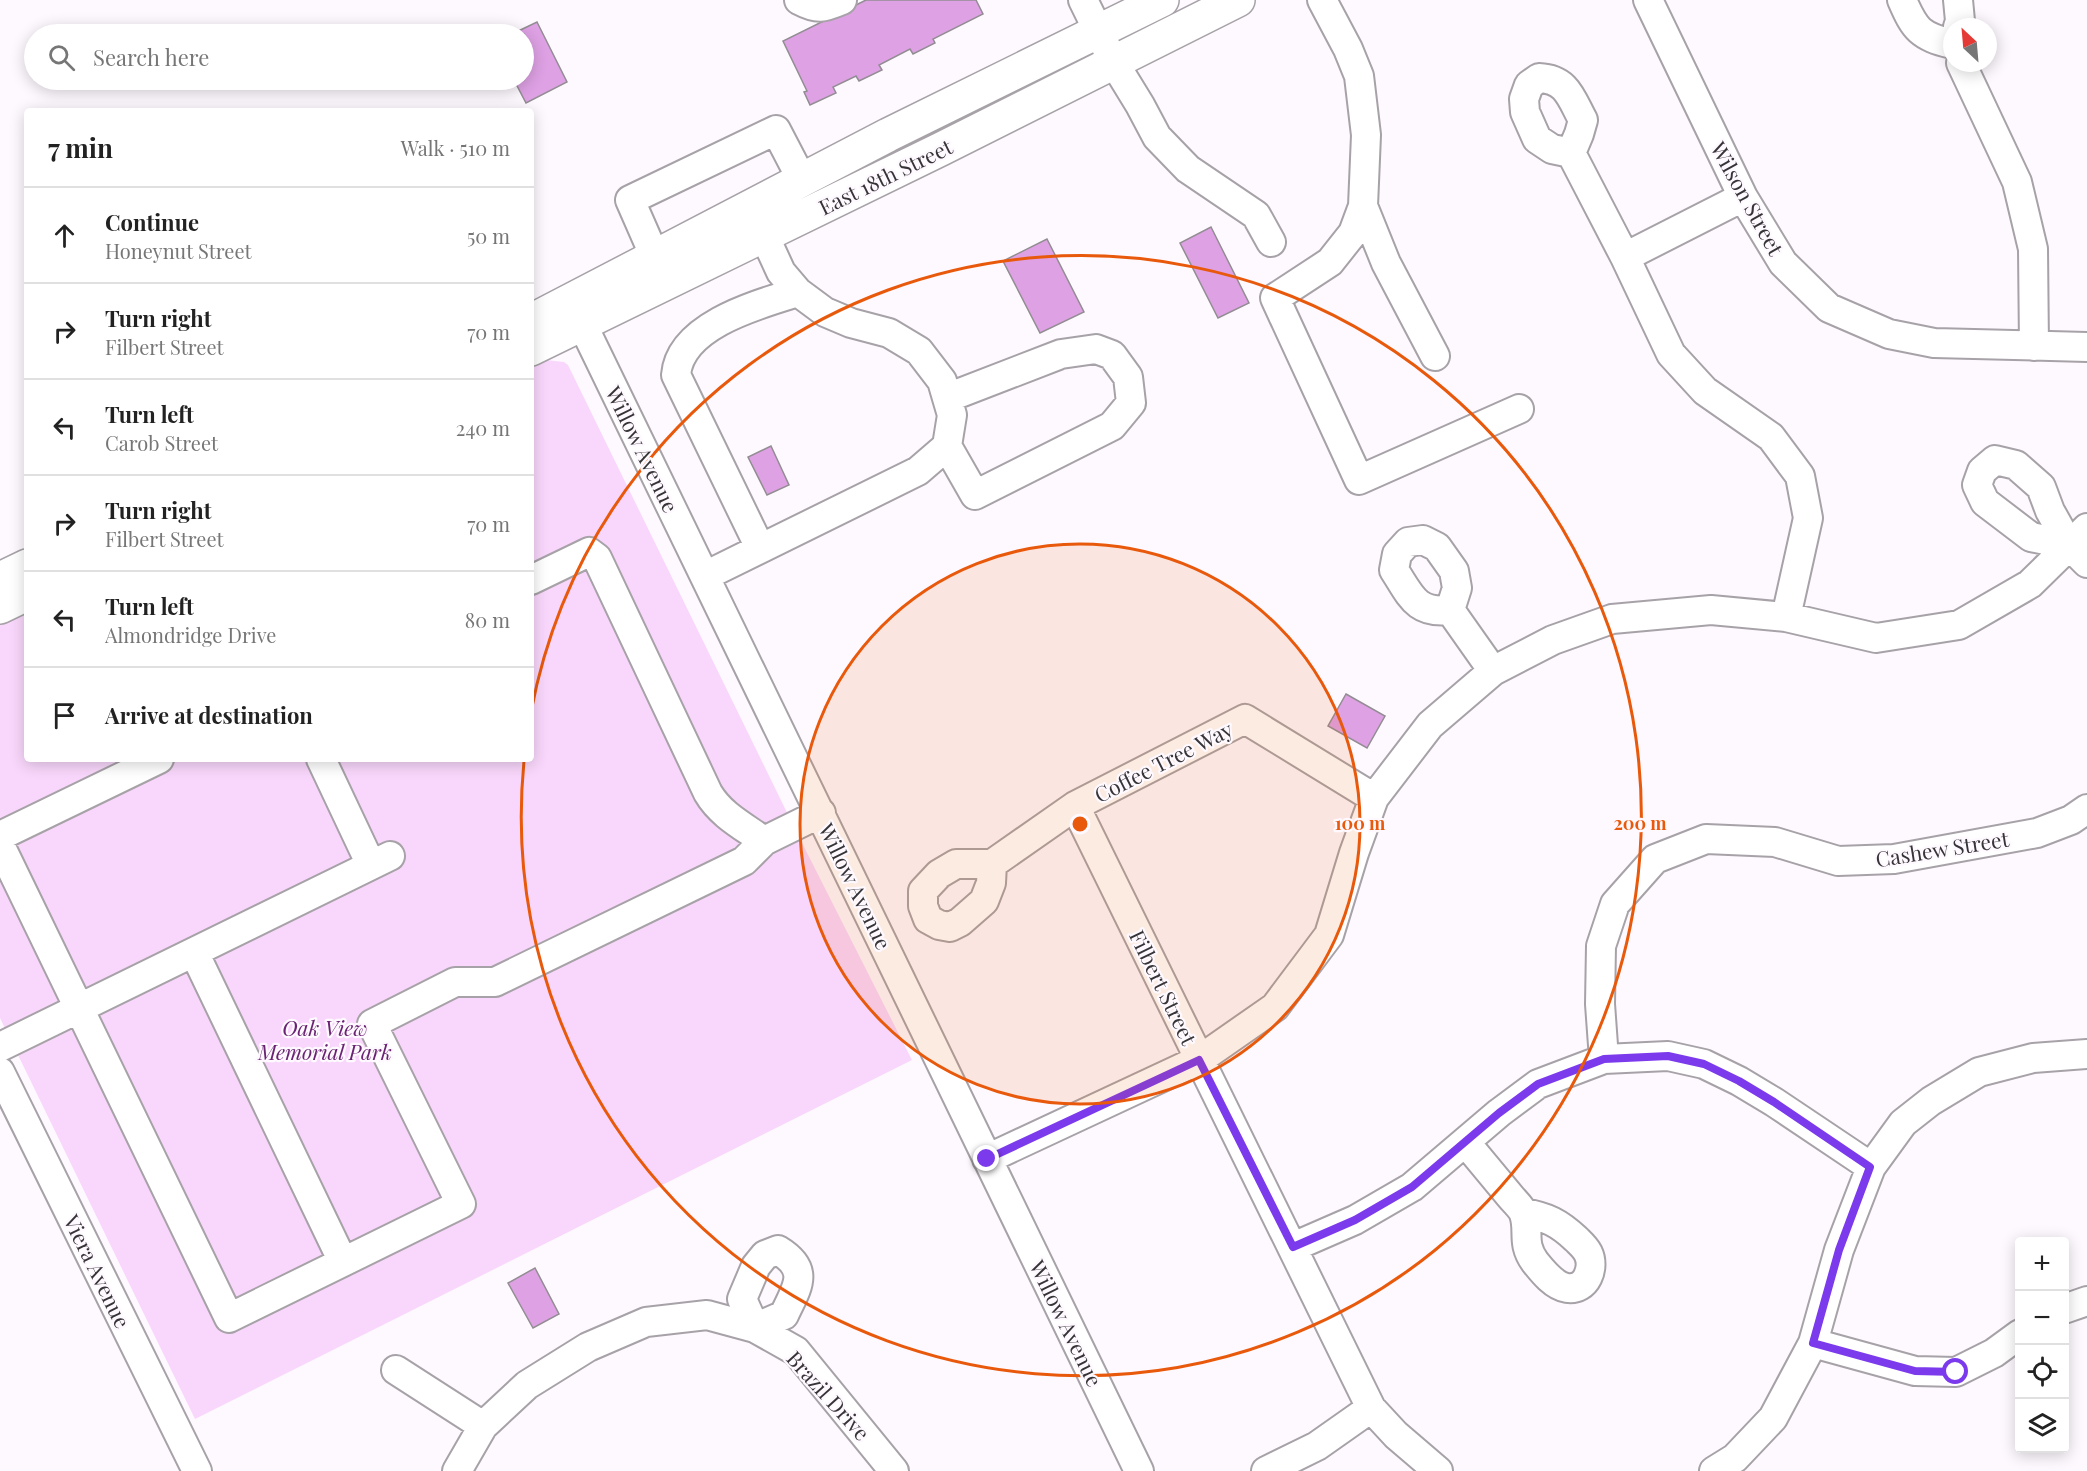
<!DOCTYPE html>
<meta charset="utf-8">
<style>
body{margin:0;font-family:"Playfair Display",serif;background:#f2f2f2;color:#222}
.controls{position:absolute;right:18px;bottom:18px;display:grid;overflow:hidden;border-radius:6px;box-shadow:0 3px 15px #0003}
.controls button{width:54px;height:54px;display:grid;place-items:center;padding:0;border:0;border-bottom:2px solid #e0e0e0;background:#fff;color:#222;font:30px sans-serif}
.compass{position:absolute;left:1943px;top:18px;width:54px;height:54px;border-radius:50%;background:#fff;box-shadow:0 3px 15px #0003;rotate:334deg}
.stop{position:absolute;width:18px;height:18px;margin:-14px;border:4px solid #7c3aed;border-radius:50%;background:#fff}
.stop.end{background:#7c3aed;border-color:#fff;box-shadow:0 2px 6px #0008}
.list{margin:0;padding:0;list-style:none}
h2{display:flex;justify-content:space-between;align-items:center;height:78px;margin:0;padding:0 24px;font-size:26px}
h2 small{font-size:20px;font-weight:400;color:#767676}
.list li{display:grid;grid-template-columns:39px 1fr auto;gap:18px;align-items:center;box-sizing:border-box;height:96px;padding:0 24px;border-top:2px solid #e0e0e0}
.list b{display:block;font-size:22px;white-space:nowrap}
.list p{margin:0;font-size:20px;white-space:nowrap;color:#767676}
.list em{font-size:20px;font-style:normal;color:#767676}
.icon{flex:none;width:33px;height:33px;fill:none;stroke:currentColor;stroke-width:2;stroke-linecap:round;stroke-linejoin:round}
.map{position:relative;flex:none;width:2087px;height:1471px;overflow:hidden}
.search{position:absolute;background:#fff;box-shadow:0 3px 15px #0003;left:24px;top:24px;width:510px;height:66px;display:flex;align-items:center;gap:15px;box-sizing:border-box;padding:0 21px;border-radius:33px;color:#767676;font-size:22px}
.panel{position:absolute;background:#fff;box-shadow:0 3px 15px #0003;left:24px;top:108px;width:510px;height:654px;border-radius:6px}
.map>svg:first-child{display:block}
</style>
<div class="map">
<svg width="2087" height="1471" viewBox="0 0 2087 1471">
<rect width="100%" height="100%" fill="#fef9ff"/>
<!-- green -->
<path fill="#f9d7fc" d="M546,360L564,362L568,365L799,837L912,1060L195,1419L0,1018V625L27,612V759H531V367Z"/>
<!-- building -->
<path fill="#dea1e4" stroke="#928d92" stroke-width="1.5" d="M866,0H976L983,14L933,39L935,43L913,54L910,49L879,65L882,70L859,81L856,76L833,87L836,93L810,105L804,92L807,91L783,41Z
M537,22L567,82L526,103L514,80H524V34H512Z
M1211,227L1249,303L1218,318L1180,243Z
M1047,239L1084,312L1040,333L1003,261Z
M771,446L789,485L767,495L748,457Z
M1346,694L1385,716L1367,748L1328,726Z
M535,1268L559,1314L533,1328L508,1283Z"/>
<g fill="none" stroke-linecap="round" stroke-linejoin="round">
<defs>
<path id="minor" d="M799,0C818,10 823,8 842,0
M1083,0L1113,61L1140,105L1157,137L1188,169L1256,215L1271,242
M1322,0L1348,49L1359,76L1366,135L1363,206L1353,233L1330,262L1275,298L1359,480L1519,409
M1648,0L1743,197L1783,263L1829,308L1889,334L1934,343L2087,347
M1902,0C1915,30 1920,36 1952,44
M1958,0L1960,21L1958,27
M1961,63L2017,182L2033,249L2034,346
M1539,78C1567,79 1571,98 1583,120L1579,134L1571,153L1552,149L1537,139L1525,112L1524,99L1529,85Z
M1571,153L1625,257L1671,354L1705,391L1771,437L1800,476L1808,518L1786,617
M1363,206L1386,263L1435,356
M655,257L630,200L776,130L802,180
M1625,257L1743,197
M572,303L1139,1471
M947,446L975,495L1112,426L1131,403L1128,377L1112,355L1096,349L1061,354L947,398
M1423,540L1437,547L1454,571L1457,588L1450,610C1416,614 1411,596 1394,570L1397,554L1408,542Z
M2069,545L2031,537L1985,502L1977,485L1982,471L1995,460L2016,465L2041,487L2050,511L2069,545L2087,563
M760,548L676,375C680,325 759,304 798,292
M705,576L918,471L947,446L952,415L942,381L919,351L889,333L851,323L825,312L798,292L781,272L764,235
M531,580L589,552L597,558L708,793C721,815 743,826 764,841
M1450,610L1493,671
M321,759L371,865
M1075,806L1371,1408L1396,1435L1438,1471
M0,836L159,759
M0,845L229,1318L461,1204L372,1024L455,982H495L744,861L764,841L821,813
M992,864L991,883L984,901L960,922L950,927L939,925L928,919L923,906V891L939,874L956,864H992L1075,806L1245,719L1374,798
M194,952L343,1262
M0,1047L390,856
M1604,1059L1600,1004L1601,946L1615,904L1655,859L1706,839L1775,842L1838,861L1894,859L2037,833L2071,820L2087,809
M0,1072L197,1471
M1466,1143C1480,1160 1495,1178 1510,1196C1514,1201 1522,1208 1524,1214C1530,1231 1521,1243 1535,1262C1543,1272 1554,1286 1567,1288C1587,1291 1595,1267 1588,1253C1585,1247 1580,1243 1576,1239C1559,1223 1547,1217 1524,1213
M987,1159L1199,1060L1275,1007L1329,935L1354,853L1374,798L1430,725L1493,671L1553,640L1612,619L1711,610L1786,617L1876,638L1959,625L2030,584L2087,528
M1293,1247L1355,1220L1412,1187L1499,1113L1538,1084L1604,1059L1668,1056L1704,1064L1739,1081L1774,1102L1871,1167
M778,1250C811,1270 797,1287 784,1315L755,1328L742,1299L756,1266L765,1255Z
M2064,1309L2087,1301
M1813,1343L1915,1371L1956,1372L1994,1353L2020,1334
M396,1370L483,1426
M457,1471L483,1426L527,1385L588,1347L646,1322L707,1315L755,1328L796,1351L894,1471
M1266,1471L1317,1446L1371,1408
M1714,1471L1735,1458L1773,1418L1813,1343L1839,1250L1871,1167L1903,1123L1931,1101L1979,1072L2033,1058L2087,1054"/>
<path id="major" d="M531,321L888,135L1162,0
M531,349L941,149L1238,0
M0,579L27,566
M0,607L27,594"/>
</defs>
<!-- minor casing -->
<use href="#minor" stroke="#a7a2a7" stroke-width="32"/>
<!-- major casing -->
<use href="#major" stroke="#a7a2a7" stroke-width="36"/>
<!-- minor -->
<use href="#minor" stroke="#fff" stroke-width="28"/>
<!-- major -->
<use href="#major" stroke="#fff" stroke-width="33"/>
</g>
<g fill="none" stroke-linecap="round" stroke-linejoin="round">
<!-- route -->
<path stroke="#7c3aed" stroke-width="8" d="M987,1159L1199,1060L1293,1247L1355,1220L1412,1187L1499,1113L1538,1084L1604,1059L1668,1056L1704,1064L1739,1081L1774,1102L1870,1167L1839,1250L1813,1343L1915,1371L1956,1372"/>
</g>
<!-- distance rings -->
<circle cx="1080" cy="824" r="280" fill="#e8590c" fill-opacity=".12"/>
<g fill="none" stroke="#e8590c" stroke-width="3">
<circle cx="1080" cy="824" r="280"/>
<path d="M531 712A560 560 0 1 1 524 761"/>
</g>
<g text-anchor="middle" dominant-baseline="central" stroke-width="4.5" stroke-linejoin="round" paint-order="stroke">
<!-- street labels -->
<g font-size="21" fill="#363436" stroke="#fef9ff">
<text transform="translate(885 176) rotate(-26)">East 18th Street</text>
<text transform="translate(1748 198) rotate(61)">Wilson Street</text>
<text transform="translate(643 449) rotate(64)">Willow Avenue</text>
<text transform="translate(1163 761) rotate(-27)">Coffee Tree Way</text>
<text transform="translate(1942 848) rotate(-9)">Cashew Street</text>
<text transform="translate(856 886) rotate(64)">Willow Avenue</text>
<text transform="translate(1164 987) rotate(64)">Filbert Street</text>
<text transform="translate(98 1271) rotate(64)">Viera Avenue</text>
<text transform="translate(1067 1323) rotate(64)">Willow Avenue</text>
<text transform="translate(829 1395) rotate(48)">Brazil Drive</text>
</g>
<!-- park labels -->
<g font-size="21" font-style="italic" fill="#6a2373" stroke="#fef9ff">
<text x="325" y="1027">Oak View<tspan x="325" dy="24">Memorial Park</tspan></text>
</g>
</g>
<circle cx="1080" cy="824" r="9" fill="#e8590c" stroke="#fef9ff" stroke-width="3"/>
<g font-size="18" text-anchor="middle" font-weight="bold" fill="#e8590c" stroke="#fef9ff" stroke-width="4.5" stroke-linejoin="round" paint-order="stroke">
<text x="1360" y="830">100 m</text>
<text x="1640" y="830">200 m</text>
</g>
</svg>
<div class="controls">
<button>+</button>
<button>−</button>
<button><svg class="icon" aria-label="locate" viewBox="0 0 24 24"><circle cx="12" cy="12" r="6"/><path d="M12 2v4M12 18v4M2 12h4M18 12h4"/></svg></button>
<button><svg class="icon" aria-label="layers" viewBox="0 0 24 24"><path d="M12 4l9 5-9 5-9-5zM3 14l9 5 9-5"/></svg></button>
</div>
<svg class="compass" viewBox="-18 -18 36 36"><path d="M0-13l5 13h-10z" fill="#e53935"/><path d="M0 13l5-13h-10z" fill="#767676"/></svg>
<div class="stop" style="left:1956px;top:1372px"></div>
<div class="stop end" style="left:987px;top:1159px"></div>
<div class="search"><svg class="icon" aria-label="search" viewBox="0 0 24 24"><circle cx="10" cy="10" r="6"/><path d="M15 15l6 6"/></svg>Search here</div>
<section class="panel">
<h2>7 min<small>Walk · 510 m</small></h2>
<ul class="list">
<li><svg class="icon" aria-label="ahead" viewBox="0 0 24 24"><path d="M12 20V5M6 11l6-6 6 6"/></svg><div><b>Continue</b><p>Honeynut Street</p></div><em>50 m</em></li>
<li><svg class="icon" aria-label="right" viewBox="0 0 24 24"><path d="M7 20v-9h11M14 6l5 5-5 5"/></svg><div><b>Turn right</b><p>Filbert Street</p></div><em>70 m</em></li>
<li><svg class="icon" aria-label="left" viewBox="0 0 24 24"><path d="M17 20v-9H6M10 6l-5 5 5 5"/></svg><div><b>Turn left</b><p>Carob Street</p></div><em>240 m</em></li>
<li><svg class="icon" aria-label="right" viewBox="0 0 24 24"><path d="M7 20v-9h11M14 6l5 5-5 5"/></svg><div><b>Turn right</b><p>Filbert Street</p></div><em>70 m</em></li>
<li><svg class="icon" aria-label="left" viewBox="0 0 24 24"><path d="M17 20v-9H6M10 6l-5 5 5 5"/></svg><div><b>Turn left</b><p>Almondridge Drive</p></div><em>80 m</em></li>
<li><svg class="icon" aria-label="arrive" viewBox="0 0 24 24"><path d="M6 21V4h12l-3 4 3 4H6"/></svg><div><b>Arrive at destination</b></div></li>
</ul>
</section>
</div>
